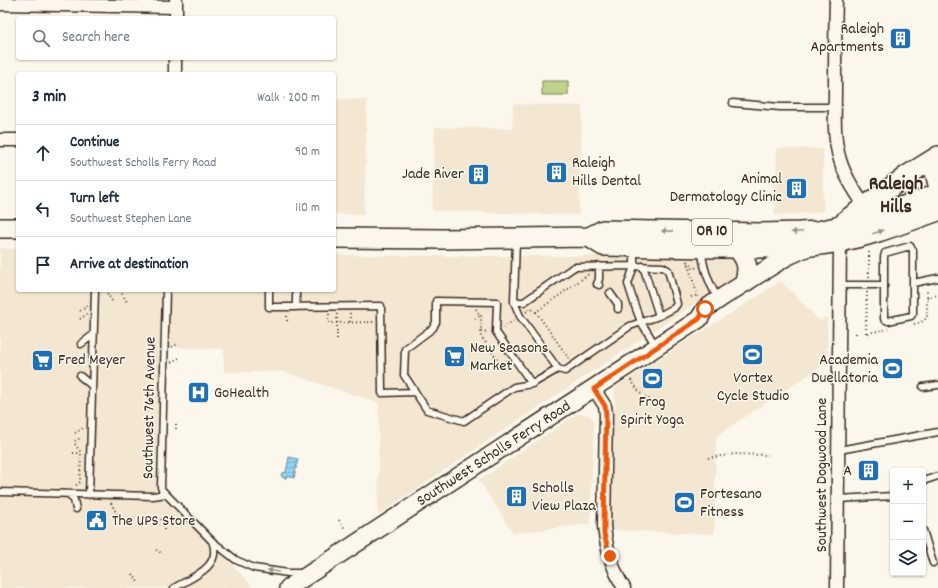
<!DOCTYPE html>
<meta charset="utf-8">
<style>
body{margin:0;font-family:Dekko,sans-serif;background:#f6f6f7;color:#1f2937}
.controls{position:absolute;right:12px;bottom:12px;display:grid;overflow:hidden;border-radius:4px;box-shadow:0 1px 3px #0004}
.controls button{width:36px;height:36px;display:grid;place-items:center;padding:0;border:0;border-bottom:1px solid #e0e1e3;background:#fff;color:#1f2937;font:20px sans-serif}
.stop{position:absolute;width:12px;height:12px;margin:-9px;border:3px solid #ea580c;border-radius:50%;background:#fff}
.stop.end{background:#ea580c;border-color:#fff;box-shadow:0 1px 4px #0008}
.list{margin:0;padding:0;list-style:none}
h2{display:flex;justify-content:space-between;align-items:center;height:52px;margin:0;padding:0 16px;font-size:17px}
h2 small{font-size:13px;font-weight:400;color:#747a83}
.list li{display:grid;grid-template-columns:26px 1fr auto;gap:12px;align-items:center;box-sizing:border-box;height:56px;padding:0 16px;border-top:1px solid #e0e1e3}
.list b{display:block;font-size:15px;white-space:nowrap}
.list p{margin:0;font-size:13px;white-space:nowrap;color:#747a83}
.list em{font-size:13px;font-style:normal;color:#747a83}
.icon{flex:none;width:22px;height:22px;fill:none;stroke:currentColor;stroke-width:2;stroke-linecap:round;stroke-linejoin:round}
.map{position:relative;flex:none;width:938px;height:588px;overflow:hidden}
.search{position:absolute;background:#fff;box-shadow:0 1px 3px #0004;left:16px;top:16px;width:320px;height:44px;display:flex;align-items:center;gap:10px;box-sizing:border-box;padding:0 14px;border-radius:4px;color:#747a83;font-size:15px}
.panel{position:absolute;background:#fff;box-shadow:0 1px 3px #0004;left:16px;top:72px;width:320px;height:220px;border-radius:4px}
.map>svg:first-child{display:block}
</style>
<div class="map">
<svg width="938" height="588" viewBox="0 0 938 588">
<defs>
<pattern id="water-rules" width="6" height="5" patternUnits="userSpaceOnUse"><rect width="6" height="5" fill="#90d0f1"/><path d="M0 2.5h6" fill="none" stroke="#7db3ce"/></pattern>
</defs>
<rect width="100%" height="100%" fill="#fbf7ec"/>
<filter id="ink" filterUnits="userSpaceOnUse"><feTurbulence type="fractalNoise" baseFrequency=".025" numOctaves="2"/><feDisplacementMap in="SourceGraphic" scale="8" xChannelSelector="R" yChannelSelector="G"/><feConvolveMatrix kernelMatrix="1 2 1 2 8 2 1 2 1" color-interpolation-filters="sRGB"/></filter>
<g filter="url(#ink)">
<!-- built -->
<path fill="#f3e7d2" d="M334,99L367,100L364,215L334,214Z
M513,104L582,106L579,215L432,211L435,127L512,129Z
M777,148L823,149V211L810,213L775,215Z
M0,248L18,249V290H163L159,488L253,587L251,588H0Z
M334,255L421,256H691L730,257L735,259L740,266L738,275L495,436L378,515L379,403L284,372H224V349L169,347L170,290H334Z
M781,281L820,321L827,316L828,362L716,436L714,534L609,530L615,387Z
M578,414H585L590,416L594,422V426L590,524L513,533L479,480L574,416Z"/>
<!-- park -->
<path fill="#bfd48a" stroke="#7d7f54" d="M542,81H568V95H542Z"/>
<!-- water -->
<path fill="url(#water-rules)" stroke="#6e8e9d" d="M289,457L298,459L294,478L288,476L286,478H284L282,477L281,474L283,473L286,472Z"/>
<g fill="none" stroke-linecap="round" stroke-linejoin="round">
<defs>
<path id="service" d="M733,103L780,107H835
M910,246L913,250V313L911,316L888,321L884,319V257L885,253Z
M634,248V266L628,284L636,309L641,322L656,346
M702,249C702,267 709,283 718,299
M643,266L659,316
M913,283L938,278
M599,285L597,284L599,279V266
M840,285H884
M166,290L161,487L162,490L212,541L236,560L254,568L288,573H304
M269,290V307L381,306L382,393L415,392
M610,293L618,304V309
M514,302H524L574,267L634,266L663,267L668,270L677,304L674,308L659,316L630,326L565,371L558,369L520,316L514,302L516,240
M296,307V290
M81,344L93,335
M80,376L92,386
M532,384L496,332L497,302L436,301V322L433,328L405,349L404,375L427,410L464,421L514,387L532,384L558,369
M923,387L938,385
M839,450L938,432
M923,481L938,476
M0,492L153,496L166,494
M69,494L74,500L76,509
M89,495L95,290
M838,499L893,496
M923,530L933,563
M174,588C192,577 223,567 212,541"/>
<path id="minor" d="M836,0C835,30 835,60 835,90C835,112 833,138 840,160C845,177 855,192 865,206
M0,4L176,7
M176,18V0
M175,74V58
M0,140H18
M594,389L605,406L606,414L604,526C606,547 613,570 624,588
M837,588L840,242"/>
<path id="secondary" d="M931,160L938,189
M288,588C422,500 557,413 690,325L699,319L705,309L724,296L786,257L806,248"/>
<path id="primary" d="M846,220L909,174L938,156
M0,228H18
M589,237L603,246C648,247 692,248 737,248C767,248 798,249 828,244C866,238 902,224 938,211
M334,238L443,239L589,237L603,230L761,233L800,232L818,231L836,227L878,215L938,194
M737,248C747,260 749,266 745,282"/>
</defs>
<!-- service casing -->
<use href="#service" stroke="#3b2a1e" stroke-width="9"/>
<!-- minor casing -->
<use href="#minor" stroke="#3b2a1e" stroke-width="15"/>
<!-- secondary casing -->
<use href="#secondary" stroke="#3b2a1e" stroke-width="20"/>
<!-- primary casing -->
<use href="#primary" stroke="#3b2a1e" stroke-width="22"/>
<!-- path -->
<path stroke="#3b2a1e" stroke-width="2" stroke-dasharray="1 3" stroke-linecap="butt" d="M687,261L698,297
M688,264L691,263L693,269L697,267
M869,277V250
M105,290L112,301
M120,290L127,302
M691,297L698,295
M927,297L938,295
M476,309L481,316V336L502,367
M80,311L88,306
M526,312L531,308L536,312L589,274
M536,312L570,360
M350,313V323
M329,314V323L374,322
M337,314V342
M80,319L87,314
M475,319L481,315
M287,321V313
M914,324L921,322L927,318V289
M503,328L514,320
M481,331L488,332
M856,333V335
M866,333L867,292
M868,333L888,329
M172,347L179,343
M171,362L179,358
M631,380L641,394
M645,397L658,404
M176,429V421
M75,433L83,428
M75,441L82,437
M75,444L81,453L80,482L75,486
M73,453H81
M708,458L735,454L768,455
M111,503L118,516
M155,517H157
M161,519L162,521
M339,520L345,529
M163,525V526
M164,529V532
M156,550L163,554
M133,574L138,582"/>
<!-- service -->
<use href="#service" stroke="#fbf7ec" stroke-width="6"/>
<!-- minor -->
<use href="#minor" stroke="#fbf7ec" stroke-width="12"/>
<!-- secondary -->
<use href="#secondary" stroke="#fbf7ec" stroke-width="17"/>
<!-- primary -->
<use href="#primary" stroke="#fbf7ec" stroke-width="19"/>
</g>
<!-- one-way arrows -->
<defs><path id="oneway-solid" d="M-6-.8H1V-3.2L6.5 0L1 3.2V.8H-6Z"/></defs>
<g fill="#9b9085">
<use href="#oneway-solid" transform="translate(667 231) rotate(-179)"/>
<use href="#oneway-solid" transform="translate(797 232) rotate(177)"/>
<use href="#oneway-solid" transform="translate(878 232) rotate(-18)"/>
<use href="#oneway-solid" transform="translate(273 571) rotate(-170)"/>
</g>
</g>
<g fill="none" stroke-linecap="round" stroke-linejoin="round" filter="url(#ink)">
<!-- route -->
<path stroke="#ea580c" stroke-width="5" d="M610,556L604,534V526L606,414L605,406L594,389L699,319L705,309"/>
</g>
<!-- icons -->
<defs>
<symbol id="building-square" viewBox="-11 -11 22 22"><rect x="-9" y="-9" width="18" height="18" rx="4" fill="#1f6fb2" stroke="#fbf7ec"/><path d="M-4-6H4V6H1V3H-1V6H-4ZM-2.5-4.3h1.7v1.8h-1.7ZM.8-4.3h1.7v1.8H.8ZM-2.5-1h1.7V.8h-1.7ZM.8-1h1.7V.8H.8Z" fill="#fff"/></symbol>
<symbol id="stadium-square" viewBox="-11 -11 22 22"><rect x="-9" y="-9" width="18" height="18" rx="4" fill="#1f6fb2" stroke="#fbf7ec"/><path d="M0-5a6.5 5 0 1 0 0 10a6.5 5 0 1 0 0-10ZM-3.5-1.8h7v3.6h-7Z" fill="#fff"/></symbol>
<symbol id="supermarket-square" viewBox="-11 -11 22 22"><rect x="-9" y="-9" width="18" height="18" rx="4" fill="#1f6fb2" stroke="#fbf7ec"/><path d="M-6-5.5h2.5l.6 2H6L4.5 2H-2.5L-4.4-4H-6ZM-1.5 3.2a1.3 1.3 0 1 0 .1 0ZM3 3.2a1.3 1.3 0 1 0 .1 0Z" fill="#fff"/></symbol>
<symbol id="hospital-square" viewBox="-11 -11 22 22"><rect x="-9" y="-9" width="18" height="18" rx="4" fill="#1f6fb2" stroke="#fbf7ec"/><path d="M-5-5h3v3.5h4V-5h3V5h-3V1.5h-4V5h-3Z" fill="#fff"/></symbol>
<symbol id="civic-square" viewBox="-11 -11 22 22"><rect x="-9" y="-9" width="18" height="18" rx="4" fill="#1f6fb2" stroke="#fbf7ec"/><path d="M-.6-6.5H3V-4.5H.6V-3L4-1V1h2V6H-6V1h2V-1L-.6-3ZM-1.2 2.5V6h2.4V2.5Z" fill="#fff"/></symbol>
</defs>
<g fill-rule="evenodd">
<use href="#building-square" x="888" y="26" width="25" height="25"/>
<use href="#building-square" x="544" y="160" width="25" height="25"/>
<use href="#building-square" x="466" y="162" width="25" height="25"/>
<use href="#building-square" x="784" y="176" width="25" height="25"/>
<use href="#stadium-square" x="740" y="342" width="25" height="25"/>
<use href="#supermarket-square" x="442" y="344" width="25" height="25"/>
<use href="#supermarket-square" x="30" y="348" width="25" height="25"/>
<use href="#stadium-square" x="880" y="356" width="25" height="25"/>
<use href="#stadium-square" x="640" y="366" width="25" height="25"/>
<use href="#hospital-square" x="186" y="380" width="25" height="25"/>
<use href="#building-square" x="856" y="458" width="25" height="25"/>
<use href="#building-square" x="504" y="484" width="25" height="25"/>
<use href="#stadium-square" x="672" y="490" width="25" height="25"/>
<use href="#civic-square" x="84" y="508" width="25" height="25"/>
</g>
<g text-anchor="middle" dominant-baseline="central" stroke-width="3" stroke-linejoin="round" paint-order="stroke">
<!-- shield labels -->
<rect fill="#fbf7ec" stroke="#75685c" stroke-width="1" x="692" y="219" width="40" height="26" rx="3"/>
<g font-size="15" font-weight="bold" fill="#3b2a1e">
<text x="712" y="232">OR 10</text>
</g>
<!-- poi labels -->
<g font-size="16" fill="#3b2a1e" stroke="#fbf7ec" text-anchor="start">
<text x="884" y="29" text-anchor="end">Raleigh<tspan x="884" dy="18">Apartments</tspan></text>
<text x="572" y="163">Raleigh<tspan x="572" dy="18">Hills Dental</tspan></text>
<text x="464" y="174" text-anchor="end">Jade River</text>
<text x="782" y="179" text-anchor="end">Animal<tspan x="782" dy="18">Dermatology Clinic</tspan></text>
<text x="470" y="348">New Seasons<tspan x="470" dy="18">Market</tspan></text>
<text x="58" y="360">Fred Meyer</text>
<text x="878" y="360" text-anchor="end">Academia<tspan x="878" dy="18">Duellatoria</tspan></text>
<text x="753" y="378" text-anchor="middle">Vortex<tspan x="753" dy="18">Cycle Studio</tspan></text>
<text x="214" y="393">GoHealth</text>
<text x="652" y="402" text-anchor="middle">Frog<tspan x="652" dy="18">Spirit Yoga</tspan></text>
<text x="852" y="471" text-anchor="end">A</text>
<text x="532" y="488">Scholls<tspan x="532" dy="18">View Plaza</tspan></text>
<text x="700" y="494">Fortesano<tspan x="700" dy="18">Fitness</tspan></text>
<text x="112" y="521">The UPS Store</text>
</g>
<!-- street labels -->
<g font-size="16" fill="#3b2a1e" stroke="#fbf7ec">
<text transform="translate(150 408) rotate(-89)">Southwest 76th Avenue</text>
<text transform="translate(494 454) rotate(-33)">Southwest Scholls Ferry Road</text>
<text transform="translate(822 475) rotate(-90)">Southwest Dogwood Lane</text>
</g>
<!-- district labels -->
<g font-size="20" font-weight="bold" fill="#3b2a1e" stroke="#fbf7ec">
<text x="896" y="185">Raleigh<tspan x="896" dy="23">Hills</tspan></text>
</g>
</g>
</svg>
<div class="controls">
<button>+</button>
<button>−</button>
<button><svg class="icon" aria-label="layers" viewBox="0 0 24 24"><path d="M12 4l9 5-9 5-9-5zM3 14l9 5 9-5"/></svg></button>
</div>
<div class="stop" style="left:705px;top:309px"></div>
<div class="stop end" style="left:610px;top:556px"></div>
<div class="search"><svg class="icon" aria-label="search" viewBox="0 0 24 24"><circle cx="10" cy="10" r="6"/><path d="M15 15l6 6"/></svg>Search here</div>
<section class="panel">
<h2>3 min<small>Walk · 200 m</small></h2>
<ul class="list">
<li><svg class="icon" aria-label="ahead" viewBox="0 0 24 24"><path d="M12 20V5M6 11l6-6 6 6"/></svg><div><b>Continue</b><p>Southwest Scholls Ferry Road</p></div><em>90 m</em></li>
<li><svg class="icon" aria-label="left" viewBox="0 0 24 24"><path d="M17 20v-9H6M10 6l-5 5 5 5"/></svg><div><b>Turn left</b><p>Southwest Stephen Lane</p></div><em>110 m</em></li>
<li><svg class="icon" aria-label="arrive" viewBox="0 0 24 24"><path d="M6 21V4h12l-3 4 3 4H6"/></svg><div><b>Arrive at destination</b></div></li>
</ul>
</section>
</div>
